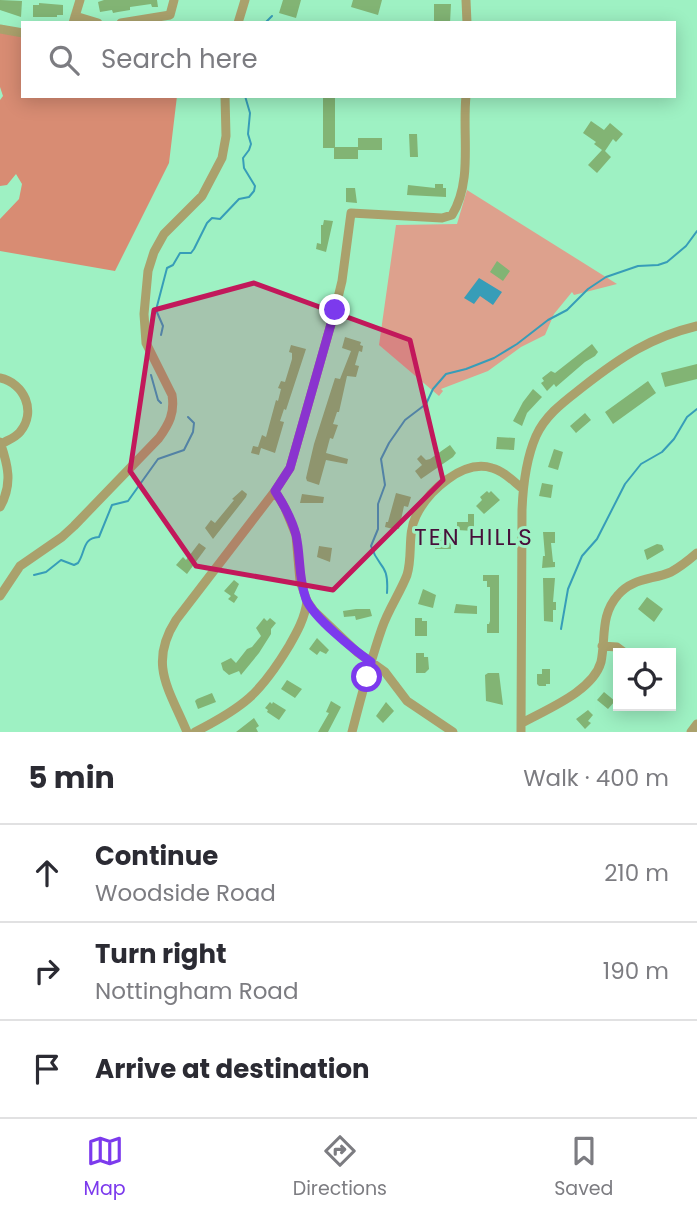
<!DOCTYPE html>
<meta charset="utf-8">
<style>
body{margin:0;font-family:Poppins,sans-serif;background:#f2f2f3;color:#2b2b33}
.controls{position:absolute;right:21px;bottom:21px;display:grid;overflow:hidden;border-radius:0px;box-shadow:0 4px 18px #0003}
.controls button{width:63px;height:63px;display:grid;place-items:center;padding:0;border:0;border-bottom:2px solid #e1e1e2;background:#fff;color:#2b2b33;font:35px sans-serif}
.stop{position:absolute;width:21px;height:21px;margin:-16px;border:5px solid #7c3aed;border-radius:50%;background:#fff}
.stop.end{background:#7c3aed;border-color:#fff;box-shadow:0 2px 7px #0008}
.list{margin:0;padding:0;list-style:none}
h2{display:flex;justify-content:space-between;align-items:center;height:91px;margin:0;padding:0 28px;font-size:30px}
h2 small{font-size:23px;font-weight:400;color:#7c7c81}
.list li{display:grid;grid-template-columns:46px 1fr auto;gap:21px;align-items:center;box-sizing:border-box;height:98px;padding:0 28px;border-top:2px solid #e1e1e2}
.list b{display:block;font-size:26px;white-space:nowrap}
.list p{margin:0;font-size:23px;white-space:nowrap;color:#7c7c81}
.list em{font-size:23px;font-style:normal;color:#7c7c81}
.icon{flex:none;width:38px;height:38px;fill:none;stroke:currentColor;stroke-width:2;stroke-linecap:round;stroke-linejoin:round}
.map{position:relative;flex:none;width:697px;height:732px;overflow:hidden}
.search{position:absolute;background:#fff;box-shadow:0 4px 18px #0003;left:21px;right:21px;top:21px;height:77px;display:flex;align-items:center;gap:18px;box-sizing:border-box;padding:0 24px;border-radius:0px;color:#7c7c81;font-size:26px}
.sheet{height:385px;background:#fff}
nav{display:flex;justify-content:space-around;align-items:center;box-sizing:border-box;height:98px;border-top:2px solid #e1e1e2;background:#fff;font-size:19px;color:#7c7c81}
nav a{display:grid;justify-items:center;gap:4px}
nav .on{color:#7c3aed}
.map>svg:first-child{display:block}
</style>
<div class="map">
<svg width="697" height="732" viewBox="0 0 697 732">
<rect width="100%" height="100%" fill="#9ef1c3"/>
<!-- green -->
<path fill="#dda18d" d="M467,190L617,284L574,295L572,292L554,314L545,335L521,347L488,371L441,389L443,391L439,396L379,345L396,225L457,224Z"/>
<!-- forest -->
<path fill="#d88c73" d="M0,31L23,35V96H177L169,163L115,271L0,251V219L19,199L22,184L16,174L7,185L0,186V100L3,96L0,87Z"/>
<!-- water -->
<path fill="#379db8" d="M479,278L502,292L493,305L480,296L474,304L464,298Z"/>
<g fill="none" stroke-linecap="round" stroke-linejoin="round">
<!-- stream -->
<path stroke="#379db8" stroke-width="2" d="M265,23L272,16
M161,335L163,326L156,310L167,268L173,265L180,253H191L194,249L207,223L212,218L220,219L239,199L249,197L254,191L255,186L244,168L243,158L249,150L251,144L248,134L250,113L245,96
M151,375L158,400L161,403
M34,575L46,572L61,560L74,565L78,563C86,551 82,538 99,537L112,505L128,501L158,459L184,450L193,432L194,423L188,417
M387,593C389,562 379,570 371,546L378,529V504L385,485L381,459L389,443L405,420L426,404L433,389L446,374L466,369L494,358L517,344L548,320L567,310L588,289L606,277L638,266L658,265L667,262L686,246L697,231
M561,629L568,589L582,556L597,539L625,484L641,464L662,452L674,439L687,417L697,409"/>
</g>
<!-- building -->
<path fill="#82b474" d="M0,0L22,1L21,17L0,10Z
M104,0H157L158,7H152L151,4L130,7V10L118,12L113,13L112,10L100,12L98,2Z
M283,0H301L296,18L279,13Z
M353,0H382L378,15L351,7Z
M39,3L63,5V15H57V17H33V5H39Z
M434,4H451L450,23H434Z
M323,96H335V147H358V138H382V150H358V159H334V148H323Z
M591,121L604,130L610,123L623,134L616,142L613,139L605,151L611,157L597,173L588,165L602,150L594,144L596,142L583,133Z
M409,134H417L418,157H410Z
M435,184H443V188H446V197L407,195L408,185L435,188Z
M346,188H355L357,203L346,202Z
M324,220L333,221L326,252L316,249L317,243L321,244V225H323Z
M497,261L510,271L503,281L490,272Z
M345,337L361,342L360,345L363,346L362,352L359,351L355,365L359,366L356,377L347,376L339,412H337L333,424L338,425L333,439L330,438L326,453L348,459L347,464L326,460L319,485L307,481L306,478L314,444L335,378L340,379L351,351L342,348Z
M592,344L598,352L595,356L585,362L556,387L554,384L547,391L541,383L544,381L542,378L551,371L555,373Z
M291,345L306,349L286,410L284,409L280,421L284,422L275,453L261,448L259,455L251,453L253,446L258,447L262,435L266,437L276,400L278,401L281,389L278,388L281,381L285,382L292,359V353L289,352Z
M697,364V379L665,387L661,373Z
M648,381L656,393L613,424L605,412Z
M533,389L542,397L527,413L522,426L513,421L523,402Z
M585,413L591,420L576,433L570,426Z
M497,437L515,438L514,450L496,449Z
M450,445L456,453L453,457L421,479L415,471L422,465L417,459L421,455L426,460L430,459Z
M554,449L563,452L558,470L548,467Z
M542,483L553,485L551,498L539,496Z
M242,490L247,494L246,497L213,539L205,528L211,520L215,523L234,500L232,499Z
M487,491L489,493L491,491L500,500L484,514L476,506L482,500L480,497Z
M396,493L411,497L408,507L404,506L399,529L394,527L393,529L385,527L386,522H388Z
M302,494L324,497L323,503H300Z
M468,514H474V531L457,530V522H468Z
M435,531H441V537H451V549H435Z
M543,532H555V543H551L553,562H555V567L542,568L543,556H545Z
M199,543L206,548L187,574L176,565L183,557L186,560Z
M657,544L662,545L664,550L647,560L644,550Z
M319,546L332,548L330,562L317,557Z
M483,575H499V633H487V624H489L490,621V587H487V581H483Z
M543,578H555L553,602H556V610H553V622L544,621Z
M234,580L239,584L234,594L238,597L234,603L228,599L231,596L224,591Z
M423,589L436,595L433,608L418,604Z
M647,597L663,609L654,622L638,609Z
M456,604L477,606V614L454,613Z
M356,609H370L372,616L356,620L355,616L344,617L343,611Z
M264,618L267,621L270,618L276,623L271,629V634L259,653L241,675L239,671L229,675L223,670L221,663L231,658L236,663L247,649L252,647L261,636L256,628Z
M415,618H422V621H427V636H415Z
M317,638L329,650L326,654L320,651L317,655L309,649Z
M416,653H424V657H428L429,669L425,673H416Z
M542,669H550V684H546V686H539L537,684V674H542Z
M488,673H499L503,705L486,701L485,675Z
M287,680L302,689L295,698L281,689Z
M604,692L615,701L608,709L597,700Z
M212,693L216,702L198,709L195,701L197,699Z
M331,701L341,707L328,732H318L329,713L326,712Z
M270,702L272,704L273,702L286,710L279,720L267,712L268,710L265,708Z
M386,702L394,711L383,723L376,716Z
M588,710L593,715L588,721L591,723L585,729L576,719Z
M254,718L259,726L256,728L258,732H236Z"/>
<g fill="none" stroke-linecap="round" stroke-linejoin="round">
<!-- minor -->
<path stroke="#aaa16c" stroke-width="9" d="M466,0L467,23
M75,16L98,23
M73,23L80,0
M121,23L170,15L174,0
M238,23L245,0
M0,29L23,33
M0,378C24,383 37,411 20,432C15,438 8,440 1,444
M0,442C8,465 13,484 0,507
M275,491L285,508L296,535L300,581L307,601L314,611L357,652L385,672L407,701L453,732
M0,596L20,566L62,537L74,526L159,438C169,424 175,413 172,395L146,343L144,314L148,271L154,252L164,234L202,196L222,158L226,136L225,96
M602,646L617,647L625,653
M522,723C547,709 593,691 601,662C606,638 600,615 618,595C632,578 652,580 671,572C680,567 689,560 697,553
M187,732C169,689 148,664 176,620L275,491L290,468L335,310L342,281L351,213L442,218L452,215C473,181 462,135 466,96
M195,732C244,707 260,694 289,646C297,632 305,618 307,601
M352,732C361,697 370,662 382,628C388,610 400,593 407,575C413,556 407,534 416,516C428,491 463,459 492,468C504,471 514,482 523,489
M521,732L522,510C523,485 526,459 536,436C546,414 565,401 584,386C621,357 651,337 697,326
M691,732L697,724"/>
</g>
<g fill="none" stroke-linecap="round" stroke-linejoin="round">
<!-- route -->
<path stroke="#7c3aed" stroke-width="9" d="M335,310L290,468L275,491C284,505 292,519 296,535C301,557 298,577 306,599C313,617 354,650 371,662L367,677"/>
</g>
<!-- marked area -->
<path fill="#c2185b" fill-opacity="0.2" stroke="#c2185b" stroke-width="5" stroke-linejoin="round" d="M254,283L410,340L443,480L333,590L196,566L130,471L154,310Z"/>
<g text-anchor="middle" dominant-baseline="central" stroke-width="6" stroke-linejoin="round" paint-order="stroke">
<!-- neighbourhood labels -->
<g font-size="23" letter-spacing="2" fill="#470f3a" stroke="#9ef1c3">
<text x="474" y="537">TEN HILLS</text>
</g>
</g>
</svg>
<div class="controls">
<button><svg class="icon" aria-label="locate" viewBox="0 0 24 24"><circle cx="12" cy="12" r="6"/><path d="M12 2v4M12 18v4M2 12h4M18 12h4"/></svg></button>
</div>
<div class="stop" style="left:367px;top:677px"></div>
<div class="stop end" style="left:335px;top:310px"></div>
<div class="search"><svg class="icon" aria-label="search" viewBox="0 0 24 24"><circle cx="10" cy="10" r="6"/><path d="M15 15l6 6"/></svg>Search here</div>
</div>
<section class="sheet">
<h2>5 min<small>Walk · 400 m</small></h2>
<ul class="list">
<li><svg class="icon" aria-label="ahead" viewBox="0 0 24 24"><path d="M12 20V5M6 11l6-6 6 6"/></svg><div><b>Continue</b><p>Woodside Road</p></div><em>210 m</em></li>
<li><svg class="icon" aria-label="right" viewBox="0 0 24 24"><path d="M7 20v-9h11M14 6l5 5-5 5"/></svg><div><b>Turn right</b><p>Nottingham Road</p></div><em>190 m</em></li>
<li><svg class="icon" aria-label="arrive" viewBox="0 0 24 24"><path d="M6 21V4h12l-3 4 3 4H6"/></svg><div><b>Arrive at destination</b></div></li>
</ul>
</section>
<nav>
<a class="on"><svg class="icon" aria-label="map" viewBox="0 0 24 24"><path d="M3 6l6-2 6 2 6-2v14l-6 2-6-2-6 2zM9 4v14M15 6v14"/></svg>Map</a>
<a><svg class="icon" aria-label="directions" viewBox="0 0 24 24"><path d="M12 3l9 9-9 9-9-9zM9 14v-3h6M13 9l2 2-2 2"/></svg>Directions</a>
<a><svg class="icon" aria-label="saved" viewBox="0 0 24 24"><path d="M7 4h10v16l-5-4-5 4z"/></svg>Saved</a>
</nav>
